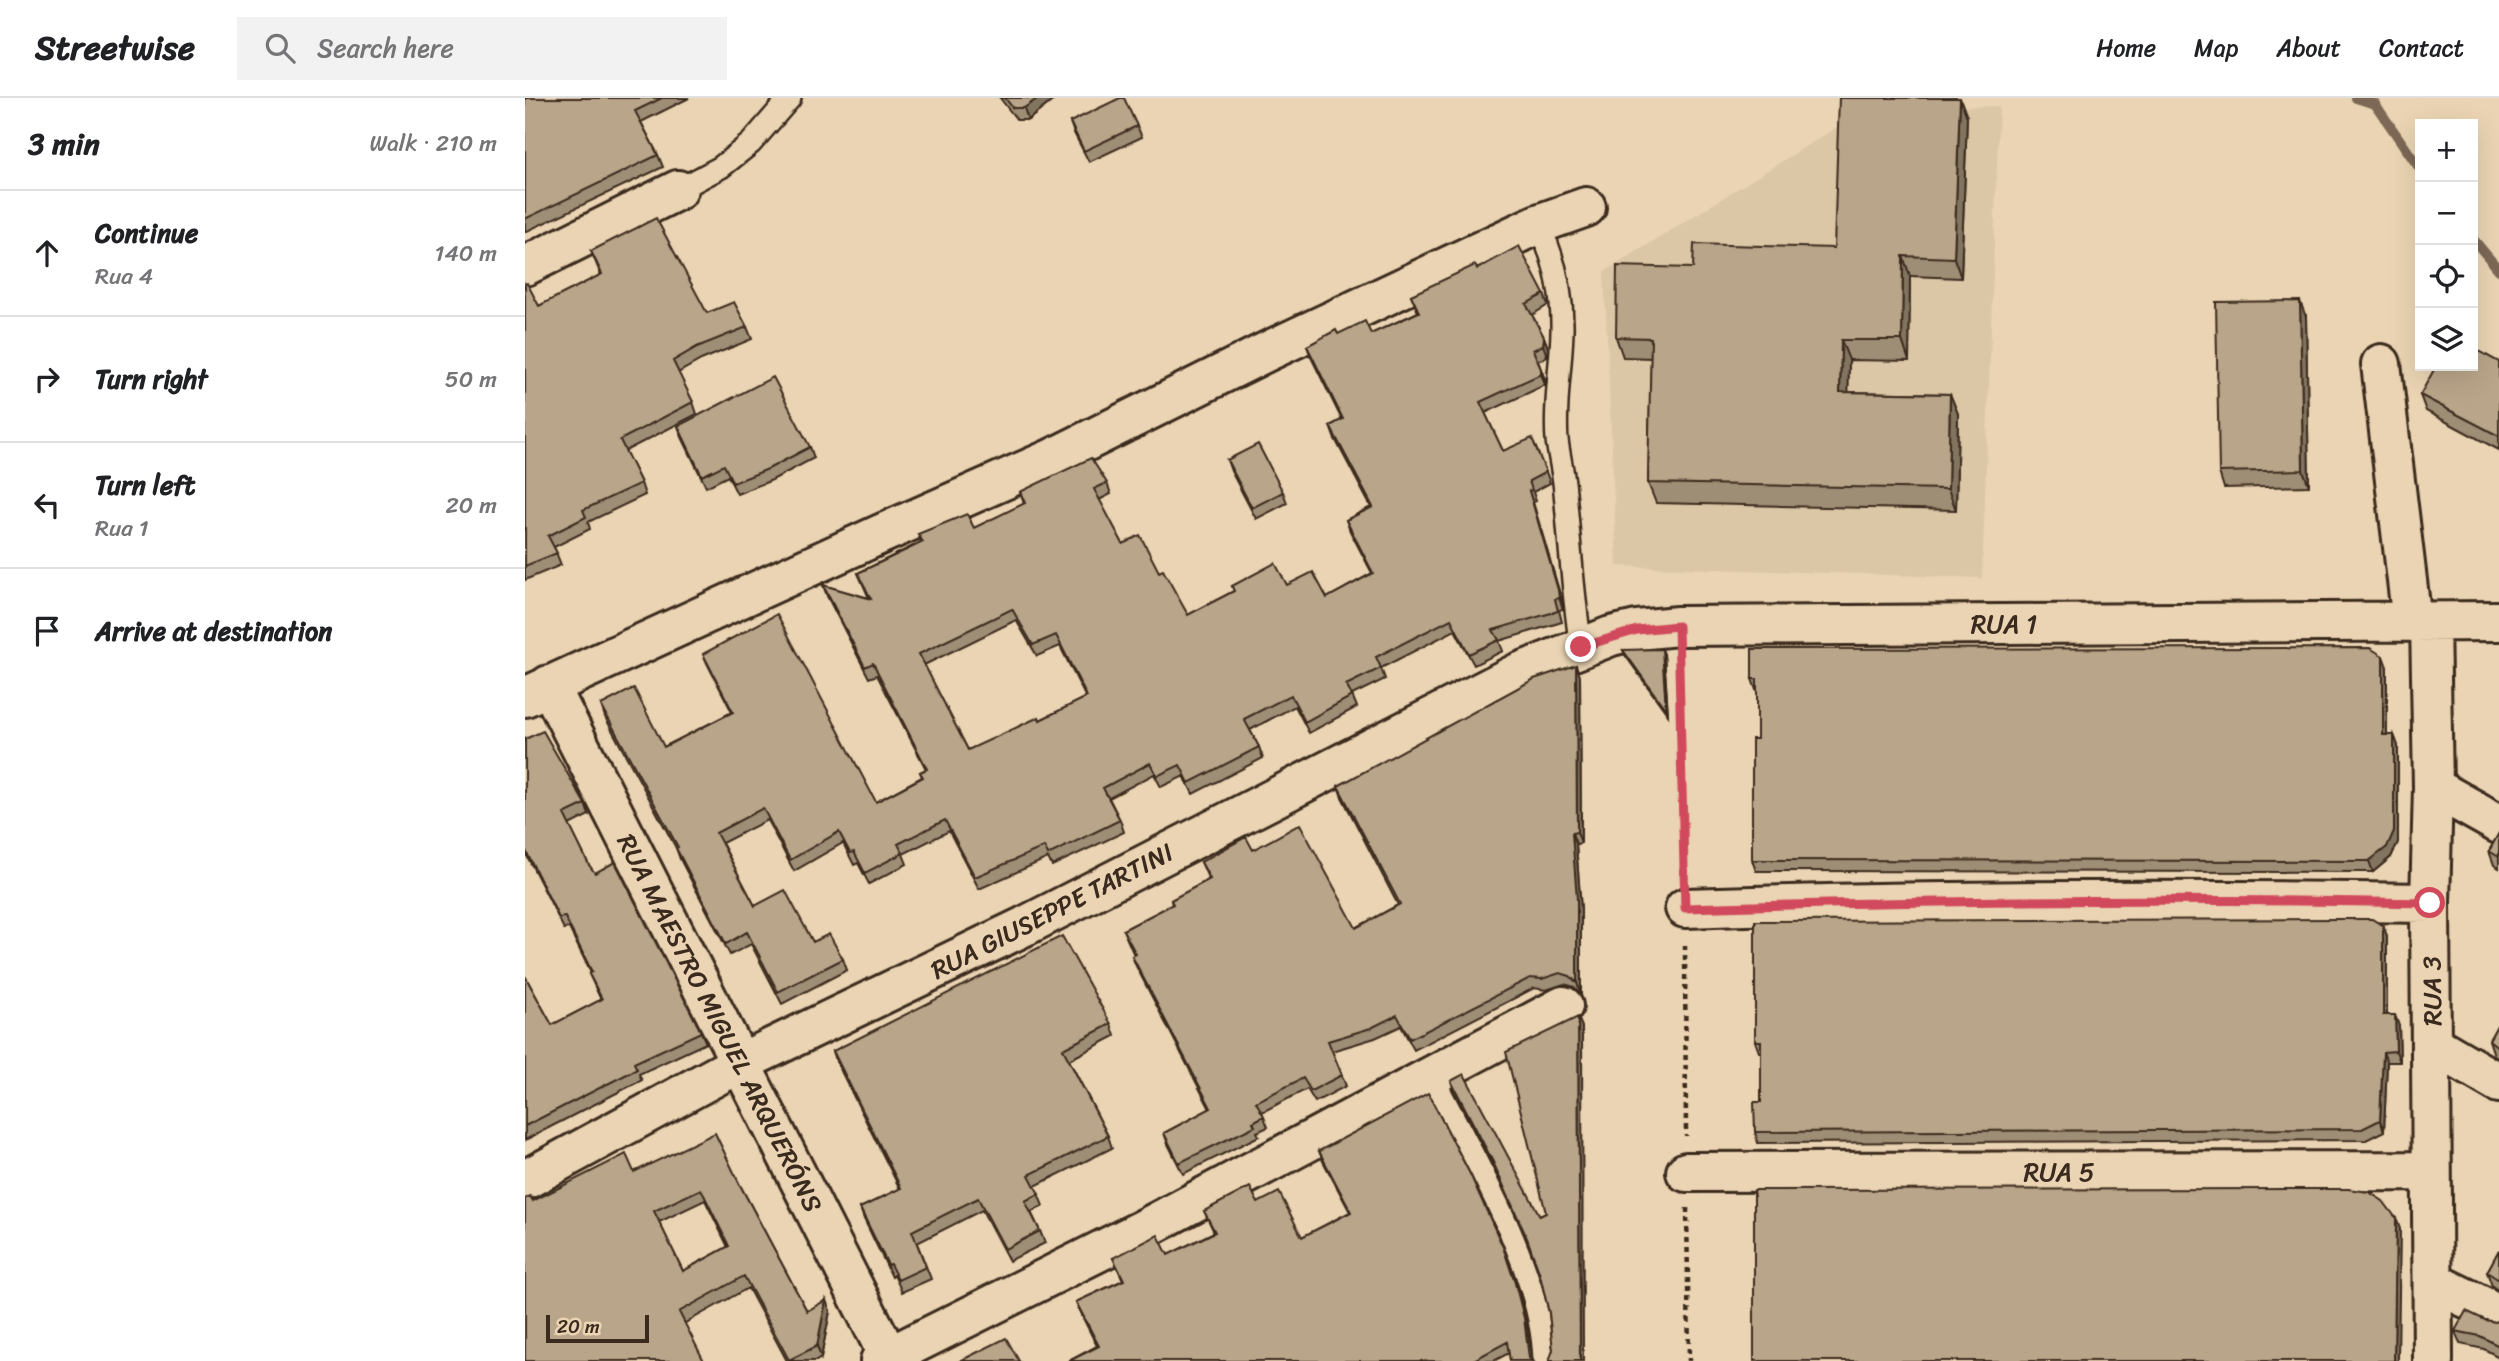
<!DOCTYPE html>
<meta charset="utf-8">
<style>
body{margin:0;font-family:Sriracha,sans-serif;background:#f2f2f2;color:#202124}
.controls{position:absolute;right:21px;top:21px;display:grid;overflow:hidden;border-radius:0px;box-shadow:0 7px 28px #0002}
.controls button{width:63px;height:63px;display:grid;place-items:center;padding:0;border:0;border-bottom:2px solid #e0e0e0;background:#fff;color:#202124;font:35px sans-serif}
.scale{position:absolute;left:21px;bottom:18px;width:103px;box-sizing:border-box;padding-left:7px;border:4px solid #3b2a1e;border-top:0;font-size:19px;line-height:24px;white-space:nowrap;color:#3b2a1e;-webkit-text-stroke:5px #ead4b3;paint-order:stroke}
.stop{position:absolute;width:21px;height:21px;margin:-16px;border:5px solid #d1495b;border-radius:50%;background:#fff}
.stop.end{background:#d1495b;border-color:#fff;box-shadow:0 2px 7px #0008}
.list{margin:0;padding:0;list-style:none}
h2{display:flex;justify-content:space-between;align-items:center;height:91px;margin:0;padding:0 28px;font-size:30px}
h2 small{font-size:23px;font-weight:400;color:#757577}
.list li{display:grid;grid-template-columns:46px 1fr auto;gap:21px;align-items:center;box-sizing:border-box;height:126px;padding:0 28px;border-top:2px solid #e0e0e0}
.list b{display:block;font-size:26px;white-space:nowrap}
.list p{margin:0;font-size:23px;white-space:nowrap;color:#757577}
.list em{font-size:23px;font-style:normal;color:#757577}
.icon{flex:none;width:38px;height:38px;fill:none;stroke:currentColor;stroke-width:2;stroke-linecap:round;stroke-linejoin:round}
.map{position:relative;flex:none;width:1974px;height:1263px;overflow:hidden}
header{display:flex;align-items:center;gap:42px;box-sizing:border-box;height:98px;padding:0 35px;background:#fff;border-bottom:2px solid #e0e0e0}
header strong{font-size:33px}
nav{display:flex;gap:38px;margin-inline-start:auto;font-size:24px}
.search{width:490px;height:63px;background:#f2f2f2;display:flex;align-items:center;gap:18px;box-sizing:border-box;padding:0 24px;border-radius:0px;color:#757577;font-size:26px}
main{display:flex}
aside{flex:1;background:#fff}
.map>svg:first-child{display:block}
</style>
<header>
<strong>Streetwise</strong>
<div class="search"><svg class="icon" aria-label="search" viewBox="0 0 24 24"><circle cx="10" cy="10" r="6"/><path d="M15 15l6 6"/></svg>Search here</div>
<nav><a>Home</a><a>Map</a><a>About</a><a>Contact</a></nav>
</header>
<main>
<aside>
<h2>3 min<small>Walk · 210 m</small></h2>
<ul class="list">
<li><svg class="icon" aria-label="ahead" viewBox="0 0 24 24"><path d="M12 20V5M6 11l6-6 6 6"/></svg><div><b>Continue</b><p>Rua 4</p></div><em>140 m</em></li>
<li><svg class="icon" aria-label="right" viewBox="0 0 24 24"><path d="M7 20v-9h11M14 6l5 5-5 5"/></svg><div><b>Turn right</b></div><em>50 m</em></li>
<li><svg class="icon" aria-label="left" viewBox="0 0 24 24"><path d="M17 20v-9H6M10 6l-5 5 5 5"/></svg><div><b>Turn left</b><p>Rua 1</p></div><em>20 m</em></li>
<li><svg class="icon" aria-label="arrive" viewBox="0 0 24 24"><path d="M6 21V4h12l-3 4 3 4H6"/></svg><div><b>Arrive at destination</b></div></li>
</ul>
</aside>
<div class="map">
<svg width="1974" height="1263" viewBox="0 0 1974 1263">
<rect width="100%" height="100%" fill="#ead4b3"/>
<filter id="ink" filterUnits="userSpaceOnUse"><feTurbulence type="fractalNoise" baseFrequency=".0143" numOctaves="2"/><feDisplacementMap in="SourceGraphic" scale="14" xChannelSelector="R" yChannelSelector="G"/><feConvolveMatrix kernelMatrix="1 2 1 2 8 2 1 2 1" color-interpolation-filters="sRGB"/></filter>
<g filter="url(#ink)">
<!-- built -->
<path fill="#dbc6a6" d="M1474,8L1457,480L1092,468L1079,174L1341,11Z"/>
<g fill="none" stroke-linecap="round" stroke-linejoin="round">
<!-- stream -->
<path stroke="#7b6854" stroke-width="10" d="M1831,0L1850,6L1895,71
M1948,141L1974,172"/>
<defs>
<path id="lane" d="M153,92L196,69L226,45L265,0
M1013,126C1030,160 1038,196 1037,234C1036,270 1029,306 1032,342C1034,359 1039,377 1040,394C1045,446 1048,498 1056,549
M907,978C948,1059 1017,1172 1019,1263"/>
<path id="street" d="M0,168L153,92
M1856,266L1887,524
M1905,524L1908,689L1905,805L1908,1263
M24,587L366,1263
M0,599L356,436L524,362L743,253L1013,126L1061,109
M1908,689L1974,726
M1160,810C1408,802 1657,801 1905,805
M1907,946L1974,985
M1161,1074L1906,1073
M0,1082L215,965L500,828L993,575L1086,538L1112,532L1153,528L1974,523
M1908,1184L1974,1216
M355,1263L617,1132L1038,908"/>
</defs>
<!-- lane casing -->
<use href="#lane" stroke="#3b2a1e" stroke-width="26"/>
<!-- street casing -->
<use href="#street" stroke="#3b2a1e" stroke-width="44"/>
<!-- path -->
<path stroke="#3b2a1e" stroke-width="4.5" stroke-dasharray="5 5" stroke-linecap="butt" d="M1153,564L1159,775
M1160,847L1161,1038
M1162,1110L1164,1263"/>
<!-- lane -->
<use href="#lane" stroke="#ead4b3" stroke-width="21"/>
<!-- street -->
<use href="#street" stroke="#ead4b3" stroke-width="38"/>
</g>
<!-- wall -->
<path fill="#9f8e76" stroke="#3b2a1e" stroke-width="2" fill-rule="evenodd" d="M0,0H164L116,24L133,57L138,69L0,134Z
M475,0H531L503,22H492Z
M1442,19L1436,180L1385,178L1384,263L1324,262L1323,294L1425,296L1433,316L1431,412L1131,405L1123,385L1126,260L1098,259L1091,239L1309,150Z
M545,24L612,28L617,39L564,64L549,35Z
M66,153L182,215L222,229L227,241L176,262L153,275L168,304L172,316L100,353L116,385L120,397L63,424L65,431L29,449L36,467L0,482V186L14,208L76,177Z
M952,171L1019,196L1023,207L1007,217L1019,239L1023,250L1022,258L1013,263L1020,282V287L960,315L978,353L1021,374L1025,385L1008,394L1011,403L1008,404L1037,503L1038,511L1034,512L1037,524L974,543L978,553L949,567L930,532L856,570L860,581L827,597L832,609L784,635L770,608L725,632L734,649L738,660L668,696L659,678L636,689L629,676L584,700L595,722L599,734L527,768L523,760L454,791L424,733L378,756L382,766L344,786L333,765L329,767L318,745L269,773L242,722L197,745L230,808L318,861L322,872L257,906L226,846L205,857L155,761L151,750L80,619L76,607L139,649L207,614L183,567L178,556L351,704L397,679L395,674L401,671L352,577L344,580L302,498L298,487L344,500L333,475L396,444L393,436L449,430L499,406L495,394L582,385L586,396L574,402L598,446L634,474L663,517L709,493L707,488L762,487L802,500L847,475L825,433L821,422L846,409L809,339L805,328L817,322L786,259L782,248L813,236H846L893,214L886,197ZM491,522L512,558L535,548L561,600L515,622L443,652L399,567Z
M1781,219L1784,388L1699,390L1694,374Z
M1974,264V352L1901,313L1895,297Z
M153,328L285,349L289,360L247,382L212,396L203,378L181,389L157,339Z
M702,362L758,394L762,405L731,421L706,373Z
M1098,552L1139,556L1143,617L1100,557Z
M1862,569V637H1869L1873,648V744L1866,759L1848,774L1231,773L1227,762L1232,641V592H1231L1227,581Z
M1055,578L1056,745L1051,746L1056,812V896L1049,889L1039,886L1021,892L1009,890L889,952L876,928L850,940L807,953L821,988L790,1004L782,991L737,1014L743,1029L732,1034L734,1038L658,1076L643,1046L639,1035L685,1011L611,868L607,858L609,857L598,832L647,807L646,802L684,782L676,764L728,752L831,830L873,807L817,699L813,688Z
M0,641L60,706L64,717L44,727L64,767L176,934L181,945L114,976L117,982L0,1042V878L27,927L76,902L64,876L66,875L44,830L39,831L0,754Z
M1974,735V770L1969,767L1964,753Z
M1858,828L1862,838V917L1874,928L1875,964H1862L1859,1033L1841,1042L1233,1045L1230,1034L1236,1004V954H1234L1230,943Z
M1974,924V960L1969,957L1964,942Z
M586,926L590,938L544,962L583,1038L587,1050L510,1088L518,1108L506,1114L515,1133L520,1145L484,1163L457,1112L392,1145L406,1181L377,1194L369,1177L367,1179L339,1121L335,1110L375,1091L312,965L308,953Z
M1057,929L1028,1252L1024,1215L1015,1177L1005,1148L972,1074L929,993L926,983L1015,1118L1021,1115Z
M794,1053L994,1195L1002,1230L984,1255L969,1263H544L572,1248L555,1214L551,1204L598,1182L588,1160L643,1157L689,1134L679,1113L733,1105L777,1139L825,1114L798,1063Z
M109,1074L215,1087L282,1213H305L296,1260L291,1263H262L223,1190L160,1225L8,1103ZM180,1102L203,1149L158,1173L134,1124Z
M1974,1152V1193L1967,1188L1962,1174Z
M1960,1222L1970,1224L1974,1223V1259L1959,1251L1935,1246L1930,1233Z"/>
<!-- shaded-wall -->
<path fill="#827460" stroke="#3b2a1e" stroke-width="2" d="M513,0H531L503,22L499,10Z
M1435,0L1442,19L1436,180L1429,160Z
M1378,158L1385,178L1384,263L1377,242Z
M1775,203L1781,219L1784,388L1778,372Z
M1019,239L1023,250L1022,258L1018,247Z
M1316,242L1324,262L1323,314L1315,294Z
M1016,271L1020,282V287L1016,276Z
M1425,296L1433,316L1431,412L1423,391Z
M1004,393L1037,503L1038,511L1034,500Z
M1137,551L1139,556L1143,617L1141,612Z
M1858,558L1862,569V647L1858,637Z
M1051,567L1055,578L1056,745L1052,734Z
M1869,637L1873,648V744L1866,759L1848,774L1844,763Z
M1047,735L1051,746L1056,812V896L1052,885Z
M1858,828L1862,838V928L1858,917Z
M1870,917L1874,928L1875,964L1871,953Z
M1053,919L1057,929L1058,1263H1055Z
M1858,954L1862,964L1859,1033L1855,1022Z
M1871,1120L1875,1131L1873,1263H1869Z
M978,1149L994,1195L1002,1230L1007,1263H1005Z
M301,1202L305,1213L296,1260L292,1248Z"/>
<!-- building -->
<path fill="#b9a589" stroke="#3b2a1e" stroke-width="2" fill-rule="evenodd" d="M0,0H137L110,13L133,57L0,121Z
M480,0H513L499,10H488Z
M595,0H599L612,28L559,53L545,24Z
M1314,0H1435L1429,160L1378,158L1377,242H1316L1315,294L1425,296L1423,391L1123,385L1126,240L1091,239L1092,168L1168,170L1169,146L1309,150Z
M131,120L182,215L209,204L222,229L172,249L148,263L168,304L95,342L116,385L58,412L61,419L23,438L32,455L0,468V186L2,185L14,208L77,176L66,153Z
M994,148L1019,196L1001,206L1019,239L1018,247L1008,252L1016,271V276L955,304L978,353L1007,340L1021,374L1004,383L1007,392L1004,393L1033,492L1034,500L1030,501L1033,513L968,532L974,542L944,556L926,521L851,559L856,570L821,587L827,598L780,624L766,597L719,621L734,649L664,685L655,667L632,678L625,665L578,690L595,722L523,757L519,749L450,779L420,722L373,746L378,755L340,775L329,754L325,755L314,734L265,762L238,710L191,735L230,808L260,792L288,844L304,836L318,861L253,894L222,834L201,846L151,750L153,749L76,607L109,590L139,649L208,614L178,556L252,516L351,704L398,679L395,674L402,671L348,565L340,569L298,487L346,501L333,475L398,444L393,436L442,416L449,430L500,405L495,394L566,360L582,385L569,391L598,446L615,437L634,474L638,472L663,517L709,493L707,488L750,465L762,487L788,474L802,500L848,475L821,422L848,409L805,328L818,321L782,248L811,232L813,236L840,223L846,236L894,214L886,197L950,167L952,171ZM487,511L508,547L531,537L562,599L515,622L514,619L443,652L394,556Z
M1775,203L1778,372L1694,374L1691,204Z
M1948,250L1974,264V338L1895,297L1911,268H1948Z
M248,279L285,349L243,371L208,385L199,367L177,378L153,328Z
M733,346L758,394L727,410L702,362Z
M1845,550L1858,558V637H1869V733L1862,749L1844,763L1227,762V641H1232V581H1227V551Z
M1137,551L1141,612L1098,552Z
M1051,567L1052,734L1047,735L1052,802V885L1045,878L1035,875L1017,881L1005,880L885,941L872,917L846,930L803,943L817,977L786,993L778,980L731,1004L739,1018L728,1024L730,1028L654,1065L639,1035L686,1010L607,858L611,856L598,832L648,806L646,802L685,781L676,764L721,739L728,752L775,726L831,830L875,806L813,688L1009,581Z
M18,633L60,706L39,716L64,767L70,775L90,764L176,934L109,965L112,971L0,1028V878L27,927L77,901L64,876L67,874L40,819L34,820L0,751V641Z
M1974,735V759L1964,753Z
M1819,821H1847L1858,828V917H1870L1871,953L1858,954L1855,1022L1837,1031L1230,1034L1229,1004H1236V943H1230V823Z
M537,838L586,926L538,951L583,1038L504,1077L514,1096L500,1103L515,1133L480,1151L453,1100L387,1133L401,1169L373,1182L365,1166L363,1167L335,1110L376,1090L308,953Z
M1053,919L1055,1263H1024L1028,1252L1024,1215L1015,1177L1002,1140L968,1064L926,983L939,976L1015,1118L1021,1115L981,954Z
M1974,924V950L1964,942Z
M903,995L945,1076L978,1149L990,1185L999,1220L1004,1260L1008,1263H985L982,1244L947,1263H544L574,1248L551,1204L599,1182L588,1160L633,1137L643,1157L690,1134L679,1113L725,1089L733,1105L754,1094L777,1139L826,1114L794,1053Z
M190,1035L215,1087L282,1213L301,1202L292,1248L264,1262L219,1178L154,1214L179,1263H0V1101L5,1098L8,1103L101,1056L109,1074ZM176,1091L204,1148L158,1173L129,1113Z
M1823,1091L1844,1094L1858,1103L1871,1120L1869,1263H1229V1092Z
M1974,1152V1182L1962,1174Z
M1941,1213L1960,1222L1970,1224L1974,1223V1248L1955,1238L1930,1233Z
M481,1240L494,1263H435Z"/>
</g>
<g fill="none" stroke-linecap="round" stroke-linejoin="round" filter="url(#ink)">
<!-- route -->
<path stroke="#d1495b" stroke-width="9" d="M1056,549L1112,532L1153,528L1160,810C1408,802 1657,800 1905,805"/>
</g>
<g text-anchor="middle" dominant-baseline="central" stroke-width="6" stroke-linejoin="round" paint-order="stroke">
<!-- street labels -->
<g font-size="26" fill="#3b2a1e" stroke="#ead4b3">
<text x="1479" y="526">RUA 1</text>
<text transform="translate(527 813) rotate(-27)">RUA GIUSEPPE TARTINI</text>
<text transform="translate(1907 893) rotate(-91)">RUA 3</text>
<text transform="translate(195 925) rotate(63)">RUA MAESTRO MIGUEL ARQUERÓNS</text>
<text x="1534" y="1074">RUA 5</text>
</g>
</g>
</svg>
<div class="controls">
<button>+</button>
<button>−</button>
<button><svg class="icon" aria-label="locate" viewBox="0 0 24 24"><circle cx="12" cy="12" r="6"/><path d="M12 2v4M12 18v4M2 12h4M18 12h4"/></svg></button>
<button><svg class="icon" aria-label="layers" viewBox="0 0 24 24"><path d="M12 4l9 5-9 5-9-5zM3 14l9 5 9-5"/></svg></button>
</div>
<div class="scale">20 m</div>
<div class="stop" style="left:1905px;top:805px"></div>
<div class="stop end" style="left:1056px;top:549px"></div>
</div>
</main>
